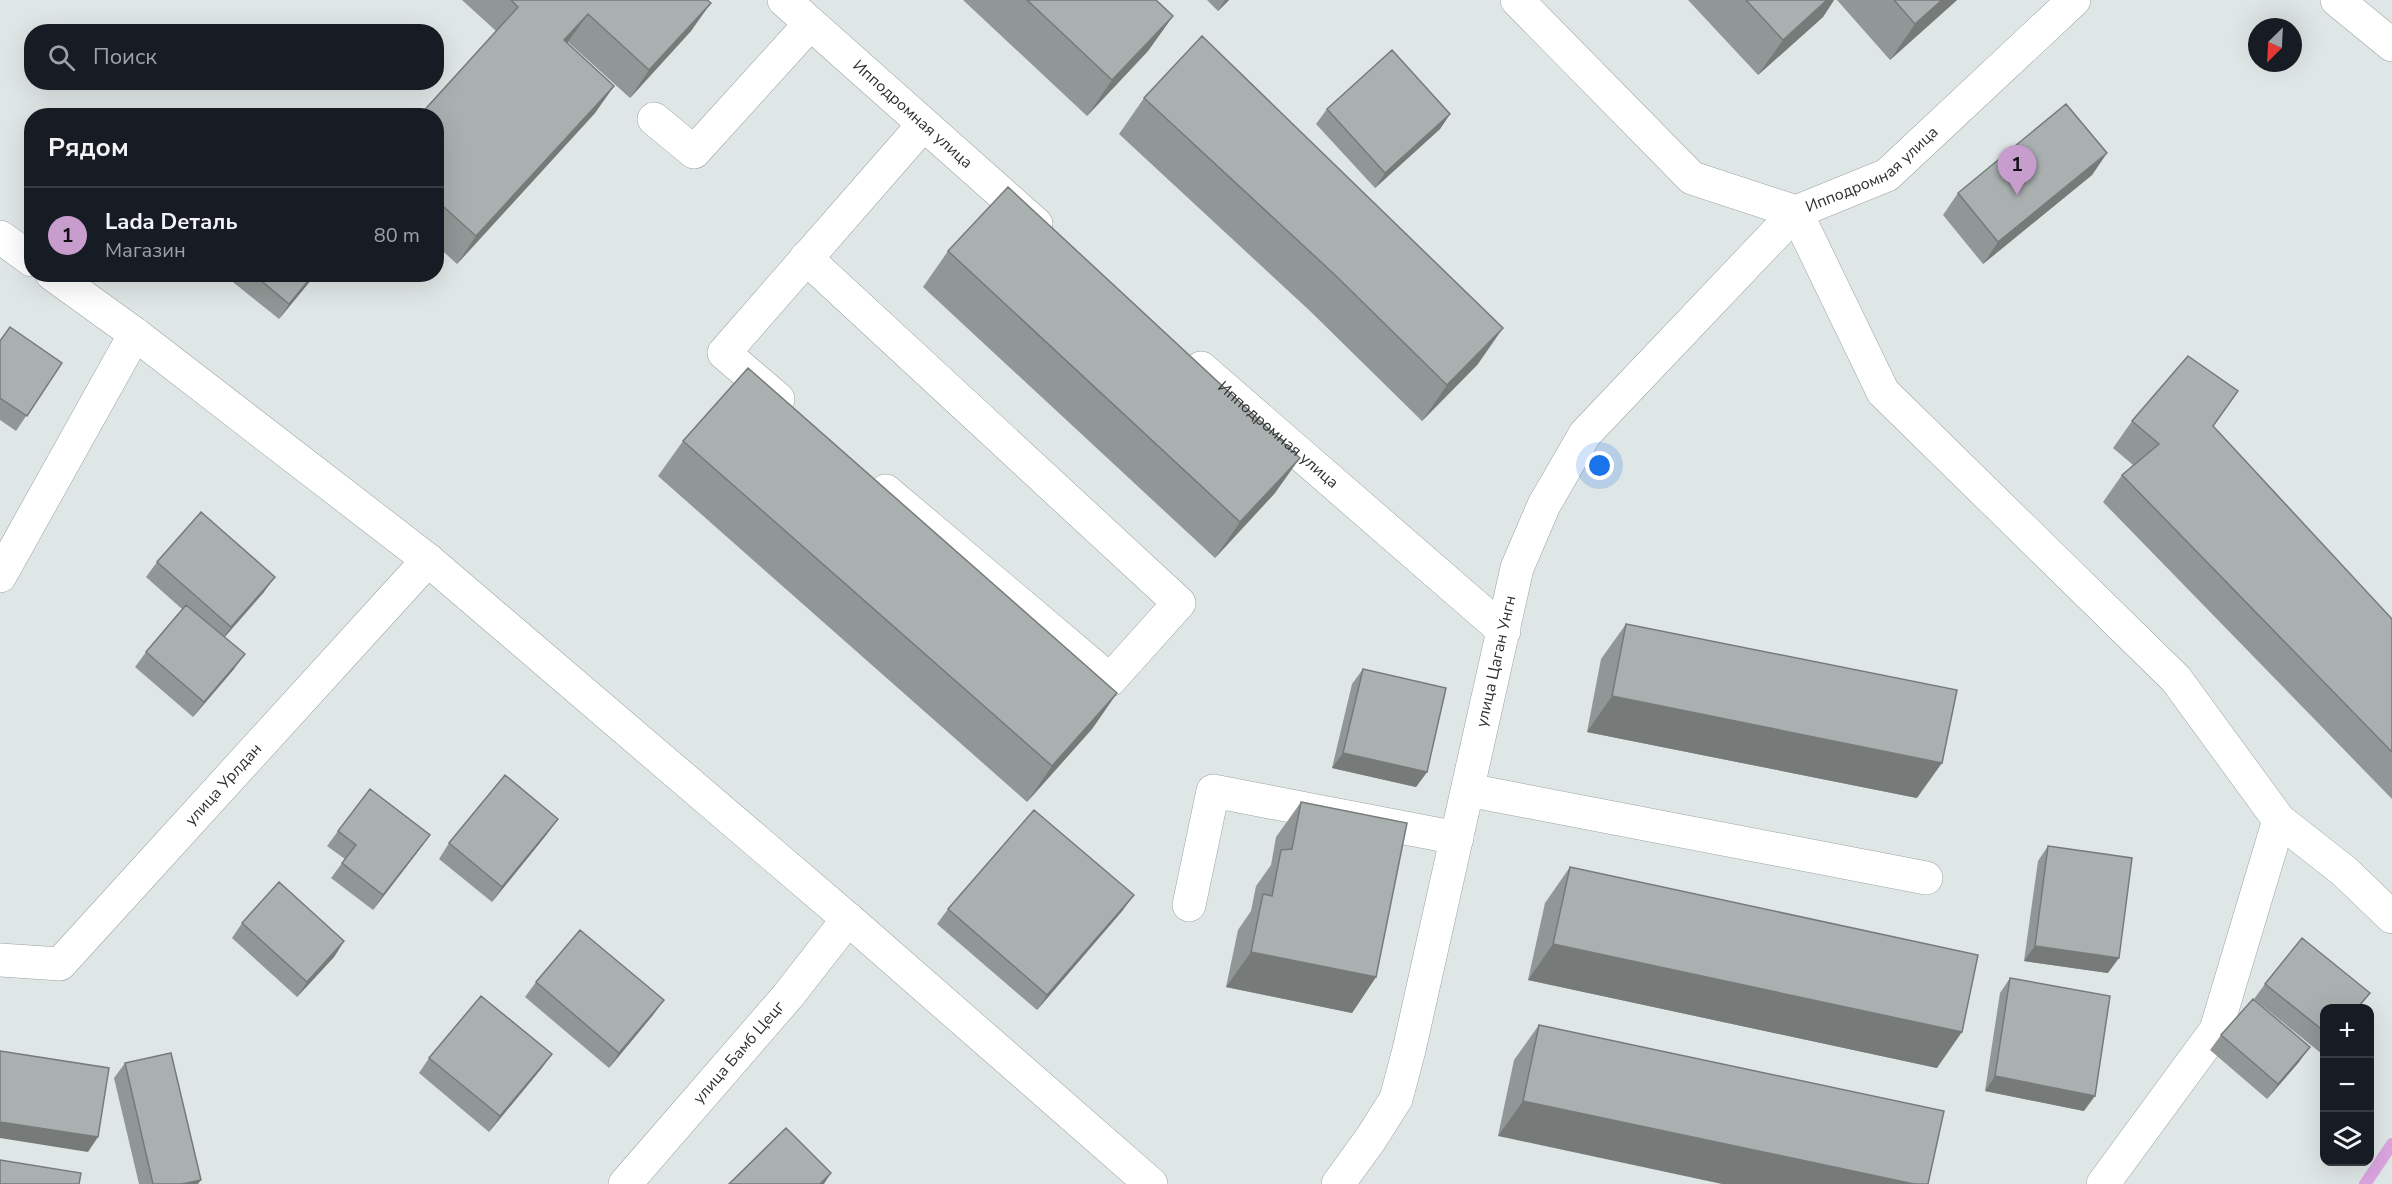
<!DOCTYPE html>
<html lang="ru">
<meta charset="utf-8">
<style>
body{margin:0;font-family:"Nunito Sans",sans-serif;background:#242831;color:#f1f3f6}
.controls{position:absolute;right:18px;bottom:18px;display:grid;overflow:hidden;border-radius:12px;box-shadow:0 6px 24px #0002}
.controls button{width:54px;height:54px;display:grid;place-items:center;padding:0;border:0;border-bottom:2px solid #363941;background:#171b24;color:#f1f3f6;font:30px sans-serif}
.compass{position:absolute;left:2248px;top:18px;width:54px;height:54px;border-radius:50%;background:#171b24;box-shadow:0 6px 24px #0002;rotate:204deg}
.you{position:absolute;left:1600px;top:466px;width:21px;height:21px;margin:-15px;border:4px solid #fff;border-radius:50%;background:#1a73e8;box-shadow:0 0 0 9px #1a73e833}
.badge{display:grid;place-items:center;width:39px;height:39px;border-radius:50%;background:#c79dce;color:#111;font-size:20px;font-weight:700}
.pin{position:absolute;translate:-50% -50px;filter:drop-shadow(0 2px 3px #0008)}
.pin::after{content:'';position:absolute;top:32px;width:21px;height:18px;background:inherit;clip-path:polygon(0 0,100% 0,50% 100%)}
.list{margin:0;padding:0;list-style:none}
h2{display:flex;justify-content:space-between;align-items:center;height:78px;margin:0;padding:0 24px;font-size:26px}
h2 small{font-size:20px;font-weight:400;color:#9ea1a6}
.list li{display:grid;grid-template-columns:39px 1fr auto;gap:18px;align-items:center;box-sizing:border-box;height:96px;padding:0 24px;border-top:2px solid #363941}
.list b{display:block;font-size:22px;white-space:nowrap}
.list p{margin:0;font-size:20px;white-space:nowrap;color:#9ea1a6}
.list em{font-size:20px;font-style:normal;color:#9ea1a6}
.icon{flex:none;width:33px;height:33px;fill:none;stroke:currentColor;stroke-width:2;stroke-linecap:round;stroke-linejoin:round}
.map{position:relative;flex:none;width:2392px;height:1184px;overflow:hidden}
.search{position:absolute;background:#171b24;box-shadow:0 6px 24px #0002;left:24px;top:24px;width:420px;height:66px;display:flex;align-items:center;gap:15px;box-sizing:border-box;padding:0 21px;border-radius:24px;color:#9ea1a6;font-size:22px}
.panel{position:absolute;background:#171b24;box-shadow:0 6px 24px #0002;left:24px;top:108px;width:420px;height:174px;border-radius:24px}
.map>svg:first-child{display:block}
</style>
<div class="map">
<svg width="2392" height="1184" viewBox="0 0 2392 1184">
<rect width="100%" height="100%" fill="#dfe7e6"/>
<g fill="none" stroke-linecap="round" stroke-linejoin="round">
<!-- stream -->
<path stroke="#dba4df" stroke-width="12" d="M2365,1184L2392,1144"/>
<defs>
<g id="minor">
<path id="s1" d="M784,0L1036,224"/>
<path d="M2337,0L2392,45"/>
<path d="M654,119L694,152L810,24"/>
<path d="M0,237L32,260"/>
<path d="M806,258L1179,603L1110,680L886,491"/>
<path d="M52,274L135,334L428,560L848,919L1151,1184"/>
<path id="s2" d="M1201,368L1504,631"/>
<path d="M778,399L724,353L923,125"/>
<path d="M0,576L135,334"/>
<path d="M1468,790L1926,878"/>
<path d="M2279,820L2344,871L2392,917"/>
<path d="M1189,905L1213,791L1457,838"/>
<path id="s3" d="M0,960L60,964L428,560"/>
<path id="s4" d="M625,1184L787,997L848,919"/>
<path id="s5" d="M1338,1184L1370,1140L1396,1099L1409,1050L1517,568L1544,505L1585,434L1796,212L1883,392L2176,679L2279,820L2216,1030L2103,1184"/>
</g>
<g id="major">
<path id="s6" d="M1517,0L1692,178L1796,212L1887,175L2074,0"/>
</g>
</defs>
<!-- minor casing -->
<use href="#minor" stroke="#9ba3a1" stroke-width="34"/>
<!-- major casing -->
<use href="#major" stroke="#9ba3a1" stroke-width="34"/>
<!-- minor -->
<use href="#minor" stroke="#fff" stroke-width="33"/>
<!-- major -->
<use href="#major" stroke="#fff" stroke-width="33"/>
</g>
<!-- wall -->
<path fill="#919796" d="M462,0H707L691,31L630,98L568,42L567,43L614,86L595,113L457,264L436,245V116L496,31Z
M963,0H1156L1173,16L1148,51L1087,116Z
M1207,0H1229L1218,11Z
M1688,0H1834L1823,17L1758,75Z
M1837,0H1957L1890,60Z
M1144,98L1478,364L1422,421L1310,311L1119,134Z
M1327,109L1450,114L1440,129L1375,188L1316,124Z
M2107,153L2092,175L1983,264L1943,215L1958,193Z
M948,251L1275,493L1215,558L923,287Z
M233,274H316L279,319L229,279Z
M0,341L62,363L16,431L0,420Z
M2132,421L2213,426L2392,619V799L2103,502L2122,475L2133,465L2113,448Z
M683,441L1117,693L1092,729L1027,802L658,476Z
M157,562L264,592L225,637L234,669L193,717L135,667L146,652L182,609L146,577Z
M1626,624L1917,798L1587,732L1601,659Z
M1363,669L1427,772L1416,787L1332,768L1352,684Z
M1301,802L1376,977L1352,1013L1226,987L1238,930L1251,911L1256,886L1271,865L1276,837Z
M338,831L430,835L419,850L373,910L331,878L345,859L327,846Z
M547,834L492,902L439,859L449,843Z
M2048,846L2108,973L2024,961L2038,861Z
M1570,867L1937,1068L1528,980L1545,903Z
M948,909L1123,910L1037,1010L937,924Z
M242,923L344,941L334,957L297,997L232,938Z
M2010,978L2084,1111L1985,1091L2000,993Z
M536,982L653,1015L609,1068L525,997Z
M2265,984L2370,993L2359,1008H2325V1051L2322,1054L2254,999Z
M1539,1025L1944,1111L1498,1136L1514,1060Z
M2221,1035L2299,1062L2267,1099L2210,1050Z
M552,1054L541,1069L489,1132L419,1073L429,1058Z
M125,1063L198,1184H139L114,1078Z"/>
<!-- shaded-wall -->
<path fill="#767b7a" d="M1225,0H1229L1218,11Z
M1827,0H1834L1823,17L1758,75L1783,40Z
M1942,0H1957L1890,60L1915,24Z
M711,3L691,31L630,98L649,70Z
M588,14L568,42L544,67L564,40Z
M1173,16L1148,51L1087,116L1112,80Z
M614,86L595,113L457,264L476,236Z
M1450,114L1440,129L1375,188L1385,173Z
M2107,153L2092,175L1983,264L1998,242Z
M314,274H316L279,319L289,304Z
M1503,328L1478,364L1422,421L1447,385Z
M1300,458L1275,493L1215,558L1240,522Z
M275,577L264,592L220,642L231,627Z
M245,654L234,669L193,717L204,702Z
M1117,693L1092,729L1027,802L1052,766Z
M1612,696L1942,763L1917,798L1587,732Z
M1343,753L1427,772L1416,787L1332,768Z
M558,819L547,834L492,902L502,887Z
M430,835L419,850L373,910L383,895Z
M1134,895L1123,910L1037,1010L1047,995Z
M344,941L334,957L297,997L307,982Z
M1553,944L1962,1032L1937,1068L1528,980Z
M2035,946L2119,958L2108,973L2024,961Z
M1251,952L1376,977L1352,1013L1226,987Z
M664,1000L653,1015L609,1068L619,1053Z
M2310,1047L2299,1062L2267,1099L2278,1084Z
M552,1054L541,1069L489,1132L500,1116Z
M1995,1076L2095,1096L2084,1111L1985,1091Z
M1523,1101L1914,1184H1722L1498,1136Z
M0,1122L98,1137L88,1152L0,1138Z
M831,1173L824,1184H820Z
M201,1180L198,1184H182Z"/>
<!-- building -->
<path fill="#a9b0af" stroke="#767b7a" stroke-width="1.5" d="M511,0H707L711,3L649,70L588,14L564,40L614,86L476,236L436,200V116H419L518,7Z
M1027,0H1156L1173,16L1112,80Z
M1746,0H1827L1783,40Z
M1894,0H1942L1915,24Z
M1202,36L1503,328L1447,385L1335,275L1144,98Z
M1392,50L1450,114L1385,173L1327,109Z
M2066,104L2107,153L1998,242L1958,193Z
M1008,187L1300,458L1240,522L948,251Z
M253,274H314L289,304Z
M10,327L62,363L27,416L0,398V341Z
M2188,356L2238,391L2213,426L2392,619V752L2122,475L2159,444L2132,421Z
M748,368L1117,693L1052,766L683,441Z
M201,512L275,577L231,627L157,562Z
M186,605L245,654L204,702L146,652Z
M1626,624L1957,690L1942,763L1612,696Z
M1363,669L1446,688L1427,772L1343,753Z
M505,775L558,819L502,887L449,843Z
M370,789L430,835L383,895L342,863L356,845L338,831Z
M1301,802L1407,823L1376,977L1251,952L1263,894L1272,896L1281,850L1292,849Z
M1034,810L1134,895L1047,995L948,909Z
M2048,846L2132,858L2119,958L2035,946Z
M1570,867L1978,955L1962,1032L1553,944Z
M279,882L344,941L307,982L242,923Z
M580,930L664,1000L619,1053L536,982Z
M2302,938L2370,993L2357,1008H2325V1032L2265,984Z
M2010,978L2110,996L2095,1096L1995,1076Z
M481,996L552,1054L500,1116L429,1058Z
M2253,999L2310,1047L2278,1084L2221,1035Z
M1539,1025L1944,1111L1928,1184H1914L1523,1101Z
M0,1051L109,1068L98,1137L0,1122Z
M171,1053L201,1180L182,1184H153L125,1063Z
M786,1128L831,1173L820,1184H729Z
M0,1160L81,1173L79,1184H0Z"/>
<g text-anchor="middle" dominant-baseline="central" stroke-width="5" stroke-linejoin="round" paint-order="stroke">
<!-- street labels -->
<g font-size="16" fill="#2e3130" stroke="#ecf4f3">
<text stroke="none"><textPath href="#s1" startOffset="172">Ипподромная улица</textPath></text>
<text stroke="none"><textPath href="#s6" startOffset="447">Ипподромная улица</textPath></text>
<text stroke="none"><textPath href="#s2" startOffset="102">Ипподромная улица</textPath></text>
<text stroke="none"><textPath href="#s5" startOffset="552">улица Цаган Унгн</textPath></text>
<text stroke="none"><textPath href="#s3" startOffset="303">улица Урлдан</textPath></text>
<text stroke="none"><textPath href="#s4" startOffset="174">улица Бамб Цецг</textPath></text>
</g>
</g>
</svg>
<div class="controls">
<button>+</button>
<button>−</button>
<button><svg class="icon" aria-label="layers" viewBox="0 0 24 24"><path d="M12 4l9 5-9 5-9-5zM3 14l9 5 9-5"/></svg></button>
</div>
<svg class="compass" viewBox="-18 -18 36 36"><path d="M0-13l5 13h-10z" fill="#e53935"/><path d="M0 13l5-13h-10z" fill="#9ea1a6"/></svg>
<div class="you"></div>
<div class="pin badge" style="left:2017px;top:195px">1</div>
<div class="search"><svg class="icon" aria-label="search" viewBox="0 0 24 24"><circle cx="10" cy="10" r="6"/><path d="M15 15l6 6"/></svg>Поиск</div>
<section class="panel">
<h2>Рядом<small></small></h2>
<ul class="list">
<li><span class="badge">1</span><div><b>Lada Dеталь</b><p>Магазин</p></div><em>80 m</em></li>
</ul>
</section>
</div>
